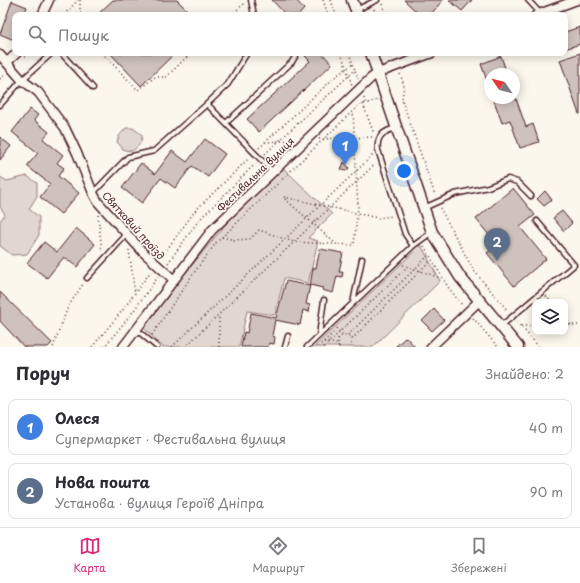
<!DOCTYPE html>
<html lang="uk">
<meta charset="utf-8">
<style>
body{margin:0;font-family:"Playpen Sans",sans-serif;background:#f2f2f3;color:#2b2b33}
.controls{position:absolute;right:12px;bottom:12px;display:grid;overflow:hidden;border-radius:8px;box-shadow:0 2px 10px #0003}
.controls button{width:36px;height:36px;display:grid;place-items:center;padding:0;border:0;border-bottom:1px solid #e1e1e2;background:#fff;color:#2b2b33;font:20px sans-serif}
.compass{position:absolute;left:484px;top:68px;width:36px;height:36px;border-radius:50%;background:#fff;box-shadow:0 2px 10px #0003;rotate:305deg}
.you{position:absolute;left:404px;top:171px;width:14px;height:14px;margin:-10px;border:3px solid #fff;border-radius:50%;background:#1a73e8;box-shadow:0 0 0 6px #1a73e833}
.badge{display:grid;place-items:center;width:26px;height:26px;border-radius:50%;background:#db2777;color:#fff;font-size:13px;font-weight:700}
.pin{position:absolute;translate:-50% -33px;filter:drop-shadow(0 1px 2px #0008)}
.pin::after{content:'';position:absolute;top:21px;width:14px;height:12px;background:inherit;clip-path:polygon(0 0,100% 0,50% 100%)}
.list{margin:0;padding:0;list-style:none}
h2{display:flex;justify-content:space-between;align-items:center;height:52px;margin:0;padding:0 16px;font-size:17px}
h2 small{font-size:13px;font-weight:400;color:#7c7c81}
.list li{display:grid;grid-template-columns:26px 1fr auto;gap:12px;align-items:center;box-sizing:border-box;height:56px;margin:0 8px 8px;padding:0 8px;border:1px solid #e1e1e2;border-radius:8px}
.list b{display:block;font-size:15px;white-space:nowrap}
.list p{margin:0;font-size:13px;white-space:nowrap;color:#7c7c81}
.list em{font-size:13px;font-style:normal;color:#7c7c81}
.icon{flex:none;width:22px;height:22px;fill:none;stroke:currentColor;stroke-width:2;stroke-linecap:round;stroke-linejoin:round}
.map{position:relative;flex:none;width:580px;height:347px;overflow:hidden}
.search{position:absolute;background:#fff;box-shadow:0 2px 10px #0003;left:12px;right:12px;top:12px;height:44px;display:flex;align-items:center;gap:10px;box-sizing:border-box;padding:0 14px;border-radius:8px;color:#7c7c81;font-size:15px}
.sheet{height:180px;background:#fff}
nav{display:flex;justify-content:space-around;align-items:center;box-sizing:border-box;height:56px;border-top:1px solid #e1e1e2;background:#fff;font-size:11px;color:#7c7c81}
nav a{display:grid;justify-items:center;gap:2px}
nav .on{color:#db2777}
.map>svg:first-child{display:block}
</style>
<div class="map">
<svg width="580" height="347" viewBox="0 0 580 347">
<rect width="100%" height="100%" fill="#fbf7ec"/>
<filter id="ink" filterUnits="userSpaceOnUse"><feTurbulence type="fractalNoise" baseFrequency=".025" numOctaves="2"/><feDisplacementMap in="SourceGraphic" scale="8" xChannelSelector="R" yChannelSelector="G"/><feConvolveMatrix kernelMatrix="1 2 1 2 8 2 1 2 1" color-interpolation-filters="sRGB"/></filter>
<g filter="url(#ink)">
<!-- park -->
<path fill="#e2d7d0" stroke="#967b7e" d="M126,128H133L142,135C142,143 138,147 132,151L124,150L117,142L119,136Z
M283,168L332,214L308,238L318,241L308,283L284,278L275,315L247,311L239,347H163L144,328L183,276L231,218Z
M27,176L37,183V196L29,209L39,217V235L27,254L12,255L0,246V221L5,214L0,207V177L7,181Z
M421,245L440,281L373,347H314Z"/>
<!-- building -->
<path fill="#cfc2bc" stroke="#4a1f2b" d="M113,0H177L192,15H97Z
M272,0H296L304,9L299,15H286Z
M404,0H443L430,15H420Z
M449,0H472L462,11Z
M12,1L27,7L24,15H15L14,40L0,34Z
M580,27V44L565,49V32Z
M110,53H175L141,86Z
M308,53H322L332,64L259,132L247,119L310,61L305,56Z
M580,53V114H579L560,60Z
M501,56L507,74H490V89L481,64Z
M514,93L526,127L533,124L539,142L520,148L510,120L502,123L493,98H514Z
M30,109L38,115L34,120L49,132L43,139L63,155L57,163L64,168L58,176L79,193L61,214L40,197L50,184L27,166L38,153L12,132Z
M0,137L11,146L0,160Z
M205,139L225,154L208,177L192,166L175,188L161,178L142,203L122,188L141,163L155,174L172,151L187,162Z
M344,162L349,168L346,171L341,170Z
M513,188L535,215L520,227L546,259L514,286L487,253L497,245L476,219Z
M545,191L552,200L544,206L537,199Z
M562,211L572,223L564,231L553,218Z
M76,228L95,244L77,267L64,257L47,278L27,263L44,242L57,252Z
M320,249L343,253L339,272H343L342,277L337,276L333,293L322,290L323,288L310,285L306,304L310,305L309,312L303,310L300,325L275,320L272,336L275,337L274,344L269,343L268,347H241L244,332L247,333L251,313L276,318L286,281L310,286L313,268H316Z
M0,292L52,343L48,347H24L0,321Z
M434,309L444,320L432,331L422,321Z
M406,337L415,347H395Z"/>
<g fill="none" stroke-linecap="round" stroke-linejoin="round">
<defs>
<path id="service" d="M251,0L254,15
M528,0L540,13
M356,10L377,0
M61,53L93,88
M207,104L272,171
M0,105L22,80L52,53
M226,123L292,62L296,55L295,53
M396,128C384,131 376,136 378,150L405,234L413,246
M93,193L128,157L154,151L207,104L228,84L247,53
M424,208L455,194L488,187L508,179L517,182L531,196
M87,278L127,234
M353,303L362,259
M501,326L574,265L537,221
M137,330L157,347
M319,335L324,300
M285,347L288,336
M307,347L413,246L432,232"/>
<path id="minor" d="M42,15L49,0
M536,15L577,0
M0,55L22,80L38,92L65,128L77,153L93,193L98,202L143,252L174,280
M7,62L17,53
M123,347L212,230L371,78L378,73L432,53
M431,347L479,301"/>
<path id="tertiary" d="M352,0L358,15
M371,53L432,232L460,277L518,347"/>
</defs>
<!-- service casing -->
<use href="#service" stroke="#4a1f2b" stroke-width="7"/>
<!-- minor casing -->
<use href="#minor" stroke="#4a1f2b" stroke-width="11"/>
<!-- tertiary casing -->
<use href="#tertiary" stroke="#4a1f2b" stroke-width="13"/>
<!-- path -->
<path stroke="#4a1f2b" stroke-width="1.5" stroke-dasharray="1 3" stroke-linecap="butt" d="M80,0V15
M323,0L328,15
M331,0L336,15
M382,4L386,15
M374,9L376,15
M64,15L78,0
M231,15L245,3
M102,53L138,90L155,77H166L191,53
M341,53L352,85
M349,53L355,70
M389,53L391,59
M25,57L29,53
M400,74L404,85L402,100L435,195
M0,79L6,74
M364,98L366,103
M363,104L374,134
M319,139L373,137
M265,142L294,140
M259,148L336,76L353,64
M265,154L355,70L358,79
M284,197L378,218L393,216
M285,199L336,244
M440,208L474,271L508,311
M98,215L102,251
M222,237L235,240L250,239L259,230L294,242L354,245L358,207L353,112
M424,246L448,287L462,305
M129,250L135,294
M162,256L195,211L249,158
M168,263L199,220L255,164
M403,265L441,278
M546,296L551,302
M473,318L498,347
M565,318L571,325
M517,322L539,347
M565,325H580
M521,326H535
M336,328L343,335
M152,335L193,274L216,243L359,105L378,100
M348,335L429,255
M352,339L431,260
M324,342L338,344
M53,347L68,307L83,284
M92,347L122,311L151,271
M104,347L129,317L158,277
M172,347L373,155
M185,347L375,164
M219,347V315
M318,347L333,333
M324,347L407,267
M339,347L338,339C343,333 349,334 352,341L350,347"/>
<!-- service -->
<use href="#service" stroke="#fbf7ec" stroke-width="4"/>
<!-- minor -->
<use href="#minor" stroke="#fbf7ec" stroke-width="8"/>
<!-- tertiary -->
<use href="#tertiary" stroke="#fbf7ec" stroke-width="10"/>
</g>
</g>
<g text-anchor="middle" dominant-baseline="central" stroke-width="3.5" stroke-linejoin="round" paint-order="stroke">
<!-- street labels -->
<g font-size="10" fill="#4a1f2b" stroke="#fbf7ec">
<text transform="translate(255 174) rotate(-44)">Фестивальна вулиця</text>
<text transform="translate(134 225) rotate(48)">Святковий проїзд</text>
</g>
</g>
</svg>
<div class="controls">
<button><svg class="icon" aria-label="layers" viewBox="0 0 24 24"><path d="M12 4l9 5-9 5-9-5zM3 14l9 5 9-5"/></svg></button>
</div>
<svg class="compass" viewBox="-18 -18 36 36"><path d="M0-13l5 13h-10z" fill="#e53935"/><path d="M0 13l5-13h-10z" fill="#7c7c81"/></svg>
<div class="you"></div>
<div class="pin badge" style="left:345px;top:165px;background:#3f7fe0">1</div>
<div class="pin badge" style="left:497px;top:261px;background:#5c6f8a">2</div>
<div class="search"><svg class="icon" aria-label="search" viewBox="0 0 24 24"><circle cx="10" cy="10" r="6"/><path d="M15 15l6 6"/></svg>Пошук</div>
</div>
<section class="sheet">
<h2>Поруч<small>Знайдено: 2</small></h2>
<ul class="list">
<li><span class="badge" style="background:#3f7fe0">1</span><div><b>Олеся</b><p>Супермаркет · Фестивальна вулиця</p></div><em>40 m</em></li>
<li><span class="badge" style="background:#5c6f8a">2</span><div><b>Нова пошта</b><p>Установа · вулиця Героїв Дніпра</p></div><em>90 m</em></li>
</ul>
</section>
<nav>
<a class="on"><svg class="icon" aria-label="map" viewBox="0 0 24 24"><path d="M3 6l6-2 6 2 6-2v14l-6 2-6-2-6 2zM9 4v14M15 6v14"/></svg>Карта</a>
<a><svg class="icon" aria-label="directions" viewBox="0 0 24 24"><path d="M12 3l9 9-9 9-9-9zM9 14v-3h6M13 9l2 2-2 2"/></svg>Маршрут</a>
<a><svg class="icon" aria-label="saved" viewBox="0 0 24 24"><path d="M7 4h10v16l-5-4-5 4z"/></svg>Збережені</a>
</nav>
